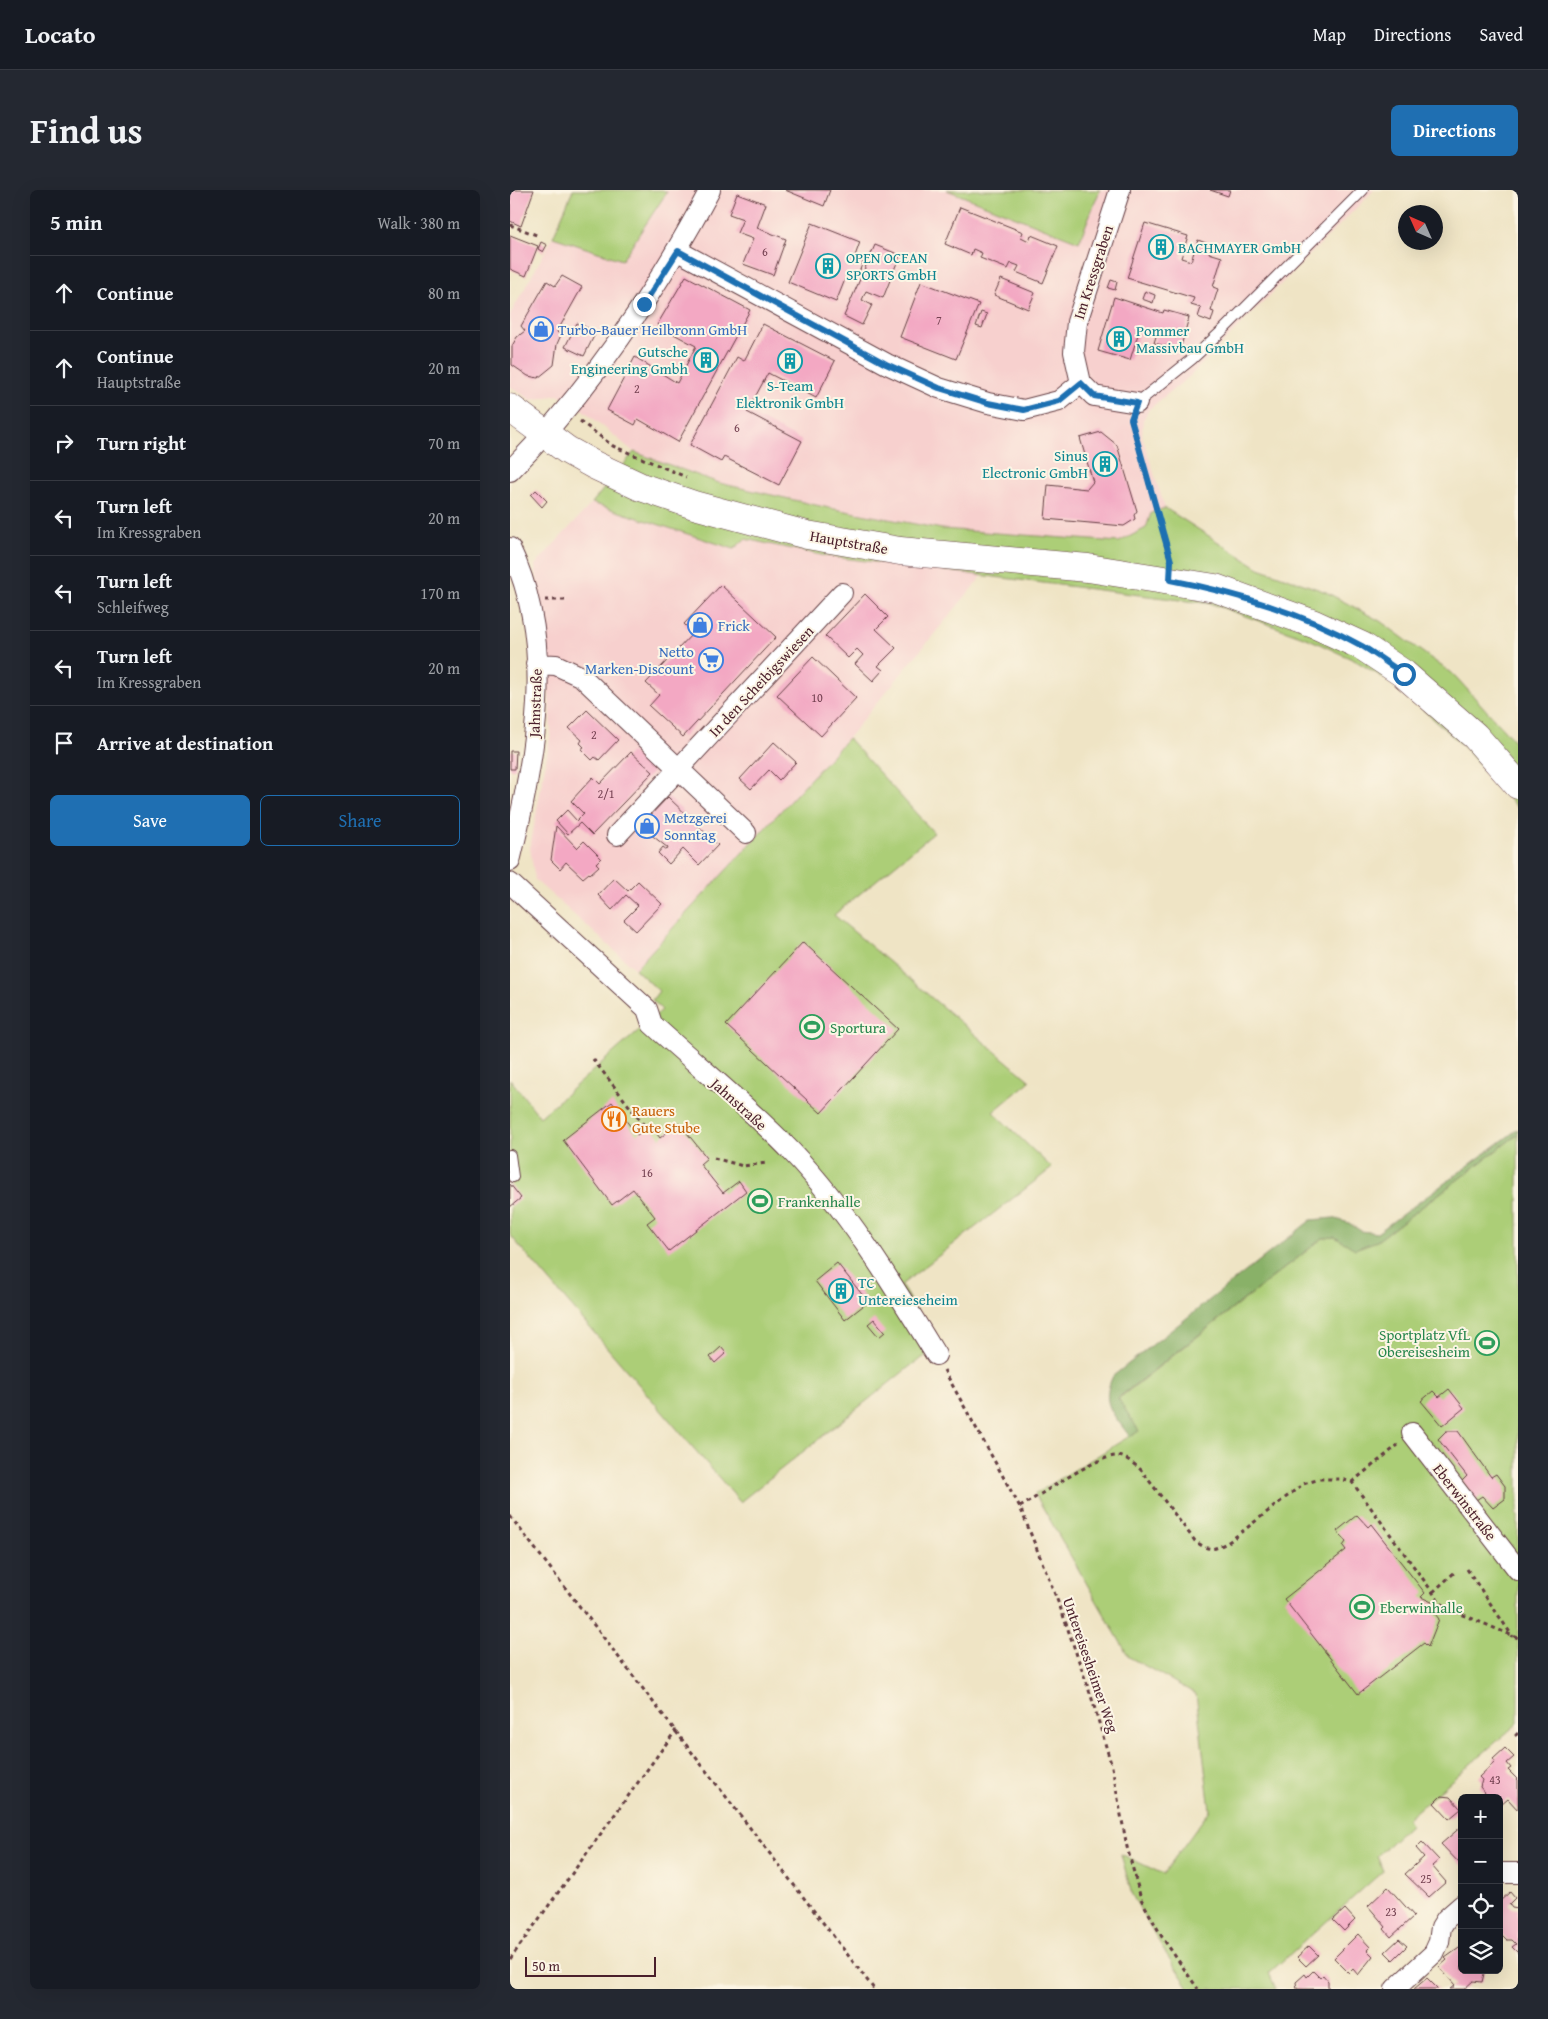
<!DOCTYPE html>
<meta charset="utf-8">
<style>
body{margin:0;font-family:"Gentium Book Plus",serif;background:#242831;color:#f1f3f6}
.controls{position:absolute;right:15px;bottom:15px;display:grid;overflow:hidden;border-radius:8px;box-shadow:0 5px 20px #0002}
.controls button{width:45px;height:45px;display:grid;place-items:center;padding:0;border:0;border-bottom:1px solid #363941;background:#171b24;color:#f1f3f6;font:25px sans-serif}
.compass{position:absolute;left:888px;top:15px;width:45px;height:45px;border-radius:50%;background:#171b24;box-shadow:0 5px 20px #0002;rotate:315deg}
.scale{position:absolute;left:15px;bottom:12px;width:131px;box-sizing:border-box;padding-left:5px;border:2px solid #4a1f2b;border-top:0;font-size:14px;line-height:18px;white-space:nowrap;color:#4a1f2b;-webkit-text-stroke:4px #fcf5e5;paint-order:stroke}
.stop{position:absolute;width:15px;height:15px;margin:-11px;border:4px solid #1f6fb2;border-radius:50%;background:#fff}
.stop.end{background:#1f6fb2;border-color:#fff;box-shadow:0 1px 5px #0008}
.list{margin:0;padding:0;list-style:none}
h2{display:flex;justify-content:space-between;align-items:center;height:65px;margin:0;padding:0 20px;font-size:21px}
h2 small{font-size:16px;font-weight:400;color:#9ea1a6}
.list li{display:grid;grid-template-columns:32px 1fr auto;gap:15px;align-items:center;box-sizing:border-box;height:75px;padding:0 20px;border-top:1px solid #363941}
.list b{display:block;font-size:19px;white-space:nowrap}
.list p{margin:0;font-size:16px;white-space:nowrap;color:#9ea1a6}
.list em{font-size:16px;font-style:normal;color:#9ea1a6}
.actions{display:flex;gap:10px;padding:15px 20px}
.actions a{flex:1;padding:11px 0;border:1px solid #1f6fb2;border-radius:8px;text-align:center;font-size:18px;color:#1f6fb2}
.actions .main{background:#1f6fb2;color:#fff}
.icon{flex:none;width:28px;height:28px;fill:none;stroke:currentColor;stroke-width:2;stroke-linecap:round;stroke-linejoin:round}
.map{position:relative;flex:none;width:1008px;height:1799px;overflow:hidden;border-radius:8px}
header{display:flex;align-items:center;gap:30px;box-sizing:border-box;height:70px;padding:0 25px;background:#171b24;border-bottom:1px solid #363941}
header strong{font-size:24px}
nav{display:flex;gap:28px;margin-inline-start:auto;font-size:18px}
.intro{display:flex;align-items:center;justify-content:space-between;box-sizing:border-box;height:120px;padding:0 30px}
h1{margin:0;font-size:35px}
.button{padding:12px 22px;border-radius:8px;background:#1f6fb2;color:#fff;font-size:18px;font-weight:700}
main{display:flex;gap:30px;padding:0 30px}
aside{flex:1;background:#171b24;border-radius:8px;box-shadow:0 5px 20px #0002}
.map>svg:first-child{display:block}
</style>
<header>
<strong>Locato</strong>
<nav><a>Map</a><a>Directions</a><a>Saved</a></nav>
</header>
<div class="intro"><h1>Find us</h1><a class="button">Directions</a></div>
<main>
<aside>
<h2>5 min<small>Walk · 380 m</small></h2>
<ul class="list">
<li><svg class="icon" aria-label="ahead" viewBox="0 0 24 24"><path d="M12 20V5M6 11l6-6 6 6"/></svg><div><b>Continue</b></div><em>80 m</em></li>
<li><svg class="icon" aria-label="ahead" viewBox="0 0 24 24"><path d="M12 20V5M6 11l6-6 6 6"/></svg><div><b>Continue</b><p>Hauptstraße</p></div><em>20 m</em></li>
<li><svg class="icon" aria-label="right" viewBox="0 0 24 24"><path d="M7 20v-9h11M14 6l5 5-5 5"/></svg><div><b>Turn right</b></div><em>70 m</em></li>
<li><svg class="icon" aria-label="left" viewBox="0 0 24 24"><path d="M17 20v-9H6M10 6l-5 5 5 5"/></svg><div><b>Turn left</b><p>Im Kressgraben</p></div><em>20 m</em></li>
<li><svg class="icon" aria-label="left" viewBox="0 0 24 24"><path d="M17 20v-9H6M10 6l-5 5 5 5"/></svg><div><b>Turn left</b><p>Schleifweg</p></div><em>170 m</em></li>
<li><svg class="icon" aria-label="left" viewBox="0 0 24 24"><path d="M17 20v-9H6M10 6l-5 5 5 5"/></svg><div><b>Turn left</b><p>Im Kressgraben</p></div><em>20 m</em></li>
<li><svg class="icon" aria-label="arrive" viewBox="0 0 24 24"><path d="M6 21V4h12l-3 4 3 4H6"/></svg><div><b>Arrive at destination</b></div></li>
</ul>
<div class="actions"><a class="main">Save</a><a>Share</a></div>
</aside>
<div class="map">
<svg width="1008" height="1799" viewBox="0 0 1008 1799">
<rect width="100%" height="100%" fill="#fcf5e5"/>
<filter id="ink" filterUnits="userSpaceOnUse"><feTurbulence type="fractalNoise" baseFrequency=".02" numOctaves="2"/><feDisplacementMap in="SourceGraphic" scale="10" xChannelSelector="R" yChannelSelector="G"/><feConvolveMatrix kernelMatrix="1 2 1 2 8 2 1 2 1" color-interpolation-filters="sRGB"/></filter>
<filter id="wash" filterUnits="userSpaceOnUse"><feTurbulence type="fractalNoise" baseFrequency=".0096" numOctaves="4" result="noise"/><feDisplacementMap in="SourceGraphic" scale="20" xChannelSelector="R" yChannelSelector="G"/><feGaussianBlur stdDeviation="1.12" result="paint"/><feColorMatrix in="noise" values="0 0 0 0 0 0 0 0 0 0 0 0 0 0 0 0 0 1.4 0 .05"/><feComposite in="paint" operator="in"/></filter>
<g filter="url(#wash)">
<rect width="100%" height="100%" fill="#efe4c5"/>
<!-- built -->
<path fill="#f7d0ce" d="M63,0H864L680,186L639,219L633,230L632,246L655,318L641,323L636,338L609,352L432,339L319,318L209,293L124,262L73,220L48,205L21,210L0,196V125L43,47Z
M82,313L224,358L234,349L316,366L473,385L338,548L125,779L25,690L20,658L41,542L35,442L25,375Z"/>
<!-- green -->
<path fill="#acce77" stroke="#7b7651" d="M63,0H152L157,2L112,70L43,47Z
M437,0H590L569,52Z
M124,262L209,293L319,318L432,339L609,352L636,338L641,323L655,318L749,378L816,402L870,431L945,486L1008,555V618L952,555L887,496L846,471L799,449L702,414L316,366L235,349L224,359L82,313Z
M338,548L424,643L324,725L520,891L483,922L542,978L391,1095L428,1158L403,1174L230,1312L0,1045V889L30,927L152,820L142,810L149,801L125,779Z
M1008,944V1321L1005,1323L1008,1326V1533L897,1629L900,1635L867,1666L873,1681L759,1783L766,1799H680L655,1762L622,1705L611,1664L653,1684L700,1620L686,1504L619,1467L525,1304L628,1241L608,1209L813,1048L825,1047L835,1052L867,1051Z"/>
<!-- forest -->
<path fill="#89b168" stroke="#6a684a" d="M1008,939V944L867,1051L845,1059L825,1047L813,1048L608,1208L629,1241L620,1247C604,1224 589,1214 603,1186L801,1030L823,1028L839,1033L851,1041L867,1043Z"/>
<g id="blocks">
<!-- building -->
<path fill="#f3a8c3" d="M0,0H24L11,36L0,31Z
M275,0H320L314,16Z
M700,0H720L718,6Z
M227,3L256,14L247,38L276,49L263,85L233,74L243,49L227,43L233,29L219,24Z
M450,17L513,42L511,47L519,51L521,45L548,56L533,93L506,82L509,76L501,73L498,79L470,68L472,63L463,59L461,65L435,54Z
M302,33L350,52L345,66L354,69L348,85L338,82L326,112L278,92Z
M635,33L678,46L671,68L681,71L688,50L701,55L699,63L712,67L703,97L708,99L701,121L704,122L701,132L688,127L691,118L681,115L684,108L617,88Z
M0,45L28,56L16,86L0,79Z
M31,52L37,55L33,62L28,59Z
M365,55L390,65L373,108L356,101L352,110L362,115L352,135L334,126Z
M52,86L72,97L47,142L51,145L47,154L44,175L28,188L18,186L2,175V156L7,147L15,141L11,136L37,91L45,96Z
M176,86L240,120L168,252L128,229L125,235L97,220L125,167L167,193L186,156L147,135Z
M491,89L525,103L518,119L484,105Z
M601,90L607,92L605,100L598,98Z
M411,92L469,114L446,169L390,147Z
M635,101L645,105L643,113L632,109Z
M604,107L653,123L654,120L679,127L670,160L644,153L647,143L630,138L620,170L588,161Z
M471,122L477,124L472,138L466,136Z
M67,133L86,142L74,166L55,157Z
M253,134L325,171L306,208L258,183L237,222L292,251L269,295L214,267L211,272L180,255L227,167L234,171Z
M591,242L607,255L627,321L624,325L625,329L614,336L535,329L538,295L577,299L583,292L570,248Z
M26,300L37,311L32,317L21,305Z
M211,395L266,447L173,547L139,516L149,505L136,493L183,443L174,434Z
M355,404L378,427L366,439L386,458L368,476L373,480L363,491L345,474L353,465L347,459L338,468L315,446Z
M303,467L346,508L311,546L267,505Z
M77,520L108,550L89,570L85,567L82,570L71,559L74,557L70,553L72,550L59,538Z
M264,552L286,572L269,590L259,580L241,599L230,589Z
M0,561H6L5,579H0Z
M121,562L143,582L82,645L70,633L58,644L46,631L57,620L67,631L74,624L61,611L83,587L90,594Z
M158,607L208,655L189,675L173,659L159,674L148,663L153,657L157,660L158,658L130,636Z
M46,636L67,658L74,651L91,668L86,673L89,676L80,684L79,683L73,688L56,672L50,679L41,670Z
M104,688L118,701L128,691L152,714L126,741L114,730L128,716L116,705L102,720L88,705Z
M293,752L388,839L311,923L216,835Z
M102,912L127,945L140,935L150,948L169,933L197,968L190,974L213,1003L229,991L236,1001L159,1061L137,1033L145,1027L123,999L102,1015L53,950Z
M0,994L11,1008L0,1017Z
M327,1073L358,1112L335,1130L305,1091Z
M364,1129L375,1142L369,1147L358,1134Z
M211,1157L216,1163L205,1173L200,1167Z
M939,1199L954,1218L932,1236L911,1211L923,1201L929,1207Z
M936,1241H948L981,1287L986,1284L995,1296V1309L983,1318L972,1306L966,1310L952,1291L957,1286L928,1249Z
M847,1325L858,1337L861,1334L915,1403L911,1407L926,1414L922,1420L929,1429L918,1457L914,1453L848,1504L774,1409L836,1360L833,1356L836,1352L827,1341Z
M995,1558L1004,1567L997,1573L1001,1578L998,1580L1008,1590V1620L998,1609L991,1615L989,1608H979L970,1597L972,1590L969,1587L985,1572L983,1569Z
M931,1606L940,1607L951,1619L939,1629L924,1613Z
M952,1636V1675H951L931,1654Z
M912,1652L929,1670L922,1676L936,1692L919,1707L895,1684L914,1667L906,1658Z
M878,1697L904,1726L881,1747L874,1739L876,1737L858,1716Z
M1000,1702L1005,1708L999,1714L1002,1718L1008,1719V1763L1002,1757L1006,1754L1002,1750H997L991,1744L989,1746V1712Z
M835,1719L845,1730L834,1741L823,1730Z
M848,1744L860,1757L857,1760L863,1766L848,1785L843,1779L839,1783L824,1768Z
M889,1749L897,1756L883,1770L875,1762Z
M799,1756L808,1765L796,1776L787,1767Z
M952,1756V1780H975L972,1792L963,1791L954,1799H940L945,1795L929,1777L937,1770L935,1768Z
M803,1781L810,1788L813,1785L818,1791V1799H787L786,1792L795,1784L797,1787Z
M917,1788L928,1799H904Z"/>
</g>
</g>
<g filter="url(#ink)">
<use href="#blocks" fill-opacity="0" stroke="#633d42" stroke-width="1"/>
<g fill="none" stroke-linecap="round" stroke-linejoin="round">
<defs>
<path id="lane" d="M627,213L682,169L713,140L853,0
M0,965L3,987"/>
<path id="street" d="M610,0L567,132L564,162L571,193L584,206L627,213
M168,61L377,174L429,198L478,213L514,220L549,211L571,193
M0,281C81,199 146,102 200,0
M0,358C47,455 25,570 0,671
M26,474L46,475L72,487L236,643
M107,645L332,403
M0,693L137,819L142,834C188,876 239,917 282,962C339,1022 383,1095 426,1165
M902,1243L1008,1380
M989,1683H1008
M885,1799L924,1763L929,1752L931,1737L936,1729L952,1715"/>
<path id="secondary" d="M0,218L57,260L84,275L131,297L184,315L297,345L390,361L578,378L705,398L804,434L852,456L894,484L965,546L1008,595"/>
</defs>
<!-- lane casing -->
<use href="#lane" stroke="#633d42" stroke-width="12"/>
<!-- street casing -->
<use href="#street" stroke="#633d42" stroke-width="22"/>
<!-- secondary casing -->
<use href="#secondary" stroke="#633d42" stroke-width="29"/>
<!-- path -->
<path stroke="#633d42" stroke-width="3" stroke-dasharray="4 4" stroke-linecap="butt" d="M0,35L29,46
M621,230L660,368
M70,231L103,256L176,287
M35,410H59
M83,869L133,934
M204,968L233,976L257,973
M434,1180L510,1317L552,1422L582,1509L602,1577L617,1657L631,1709L652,1747L688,1799
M842,1292L888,1255
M510,1317C529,1306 589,1264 608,1266C617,1267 625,1275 631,1280L685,1351C700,1362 704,1360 720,1351L793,1294L810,1289H830L842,1292L929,1411L937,1418L1008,1448
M0,1326L364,1799
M957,1379L1003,1447
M923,1402L945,1382
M1008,1543L1006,1545L1008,1547
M0,1769L166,1540"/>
<!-- lane -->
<use href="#lane" stroke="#fff" stroke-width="10"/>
<!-- street -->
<use href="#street" stroke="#fff" stroke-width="20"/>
<!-- secondary -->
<use href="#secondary" stroke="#fff" stroke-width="28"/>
</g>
</g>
<g fill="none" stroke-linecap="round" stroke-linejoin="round" filter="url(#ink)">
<!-- route -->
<path stroke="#1f6fb2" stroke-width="6" d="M134,114L168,61L376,174L429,198L478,213L514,220L549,211L571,193L584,206L627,213L621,229L661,371L660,390C723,402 795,424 852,456C867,465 880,475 894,484"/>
</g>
<!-- icons -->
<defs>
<symbol id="building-ring" viewBox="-11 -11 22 22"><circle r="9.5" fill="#fcf5e5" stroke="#0f9aa8" stroke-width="1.5"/><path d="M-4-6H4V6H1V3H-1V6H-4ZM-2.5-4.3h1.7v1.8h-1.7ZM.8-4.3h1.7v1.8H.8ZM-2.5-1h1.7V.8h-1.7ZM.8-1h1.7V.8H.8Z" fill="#0f9aa8"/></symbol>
<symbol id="shop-ring" viewBox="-11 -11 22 22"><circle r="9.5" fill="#fcf5e5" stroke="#3f7fe0" stroke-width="1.5"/><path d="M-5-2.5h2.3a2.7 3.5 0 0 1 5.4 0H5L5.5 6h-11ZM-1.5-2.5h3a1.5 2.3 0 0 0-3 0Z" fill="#3f7fe0"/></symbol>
<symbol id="supermarket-ring" viewBox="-11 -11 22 22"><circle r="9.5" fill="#fcf5e5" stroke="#3f7fe0" stroke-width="1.5"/><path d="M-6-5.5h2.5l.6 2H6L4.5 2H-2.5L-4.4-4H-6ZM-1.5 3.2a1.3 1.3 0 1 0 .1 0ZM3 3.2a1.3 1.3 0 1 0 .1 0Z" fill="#3f7fe0"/></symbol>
<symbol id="stadium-ring" viewBox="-11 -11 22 22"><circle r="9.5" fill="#fcf5e5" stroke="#2e9e5b" stroke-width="1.5"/><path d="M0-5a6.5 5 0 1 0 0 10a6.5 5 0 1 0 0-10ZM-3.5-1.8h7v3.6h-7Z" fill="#2e9e5b"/></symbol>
<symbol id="restaurant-ring" viewBox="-11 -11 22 22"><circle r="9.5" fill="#fcf5e5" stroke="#e8710a" stroke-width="1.5"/><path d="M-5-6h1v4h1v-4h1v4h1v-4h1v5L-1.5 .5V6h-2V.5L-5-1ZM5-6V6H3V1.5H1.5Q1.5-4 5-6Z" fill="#e8710a"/></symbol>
</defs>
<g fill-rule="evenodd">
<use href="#building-ring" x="637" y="43" width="28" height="28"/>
<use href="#building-ring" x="304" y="62" width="28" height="28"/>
<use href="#shop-ring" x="17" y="125" width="28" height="28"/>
<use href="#building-ring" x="595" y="135" width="28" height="28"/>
<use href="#building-ring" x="182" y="156" width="28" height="28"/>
<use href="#building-ring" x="266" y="157" width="28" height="28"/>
<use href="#building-ring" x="581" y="260" width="28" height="28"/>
<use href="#shop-ring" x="176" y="421" width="28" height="28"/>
<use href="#supermarket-ring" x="187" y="456" width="28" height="28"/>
<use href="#shop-ring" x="123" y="622" width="28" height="28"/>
<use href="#stadium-ring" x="288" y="823" width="28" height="28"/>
<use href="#restaurant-ring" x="90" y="915" width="28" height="28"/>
<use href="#stadium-ring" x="236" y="997" width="28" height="28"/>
<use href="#building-ring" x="317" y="1087" width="28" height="28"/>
<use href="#stadium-ring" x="963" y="1139" width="28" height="28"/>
<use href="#stadium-ring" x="838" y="1403" width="28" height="28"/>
</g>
<g text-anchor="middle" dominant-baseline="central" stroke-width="4" stroke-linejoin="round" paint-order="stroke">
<!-- number labels -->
<g font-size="12" fill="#744151">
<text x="255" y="61">6</text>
<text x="429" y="130">7</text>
<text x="127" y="198">2</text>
<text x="227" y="237">6</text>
<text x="307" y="507">10</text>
<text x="84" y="544">2</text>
<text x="96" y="603">2/1</text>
<text x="137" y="982">16</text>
<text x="985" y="1589">43</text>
<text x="916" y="1688">25</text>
<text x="881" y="1721">23</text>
</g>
<!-- culture labels -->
<g font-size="15" fill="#0d838f" stroke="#fcf5e5" text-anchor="start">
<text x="668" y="57">BACHMAYER GmbH</text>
<text x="336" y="67">OPEN OCEAN<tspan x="336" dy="17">SPORTS GmbH</tspan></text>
<text x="626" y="140">Pommer<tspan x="626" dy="17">Massivbau GmbH</tspan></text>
<text x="178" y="161" text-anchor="end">Gutsche<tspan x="178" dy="17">Engineering Gmbh</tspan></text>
<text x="280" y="195" text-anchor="middle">S-Team<tspan x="280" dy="17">Elektronik GmbH</tspan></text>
<text x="578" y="265" text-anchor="end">Sinus<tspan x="578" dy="17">Electronic GmbH</tspan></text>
<text x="348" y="1092">TC<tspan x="348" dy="17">Untereieseheim</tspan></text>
</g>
<!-- street labels -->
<g font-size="15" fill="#4a1f2b" stroke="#fcf5e5">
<text transform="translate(583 82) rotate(-72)">Im Kressgraben</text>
<text transform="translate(339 352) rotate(10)">Hauptstraße</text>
<text transform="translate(251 491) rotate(-47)">In den Scheibigswiesen</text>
<text transform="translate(25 513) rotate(-88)">Jahnstraße</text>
<text transform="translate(229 914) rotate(42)">Jahnstraße</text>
<text transform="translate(955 1312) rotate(52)">Eberwinstraße</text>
<text transform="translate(581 1475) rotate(71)">Untereisesheimer Weg</text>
</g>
<!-- shop labels -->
<g font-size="15" fill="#366cbe" stroke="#fcf5e5" text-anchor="start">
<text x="48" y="139">Turbo-Bauer Heilbronn GmbH</text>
<text x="208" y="435">Frick</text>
<text x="184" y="461" text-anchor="end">Netto<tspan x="184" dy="17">Marken-Discount</tspan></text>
<text x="154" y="627">Metzgerei<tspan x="154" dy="17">Sonntag</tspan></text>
</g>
<!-- leisure labels -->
<g font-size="15" fill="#27864d" stroke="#fcf5e5" text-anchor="start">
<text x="320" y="837">Sportura</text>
<text x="268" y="1011">Frankenhalle</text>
<text x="960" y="1144" text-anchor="end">Sportplatz VfL<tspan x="960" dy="17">Obereisesheim</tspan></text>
<text x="870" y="1417">Eberwinhalle</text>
</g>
<!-- food labels -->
<g font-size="15" fill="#c56008" stroke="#fcf5e5" text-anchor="start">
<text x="122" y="920">Rauers<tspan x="122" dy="17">Gute Stube</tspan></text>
</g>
</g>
</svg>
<div class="controls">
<button>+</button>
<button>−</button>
<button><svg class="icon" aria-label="locate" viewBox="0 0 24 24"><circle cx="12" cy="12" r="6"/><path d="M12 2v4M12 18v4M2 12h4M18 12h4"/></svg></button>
<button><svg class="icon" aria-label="layers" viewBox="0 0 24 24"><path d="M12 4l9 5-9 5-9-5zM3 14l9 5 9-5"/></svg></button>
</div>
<svg class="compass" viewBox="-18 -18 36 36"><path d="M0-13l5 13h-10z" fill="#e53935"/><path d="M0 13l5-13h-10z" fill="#9ea1a6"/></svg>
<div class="scale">50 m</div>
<div class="stop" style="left:894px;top:484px"></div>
<div class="stop end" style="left:134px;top:114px"></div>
</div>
</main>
